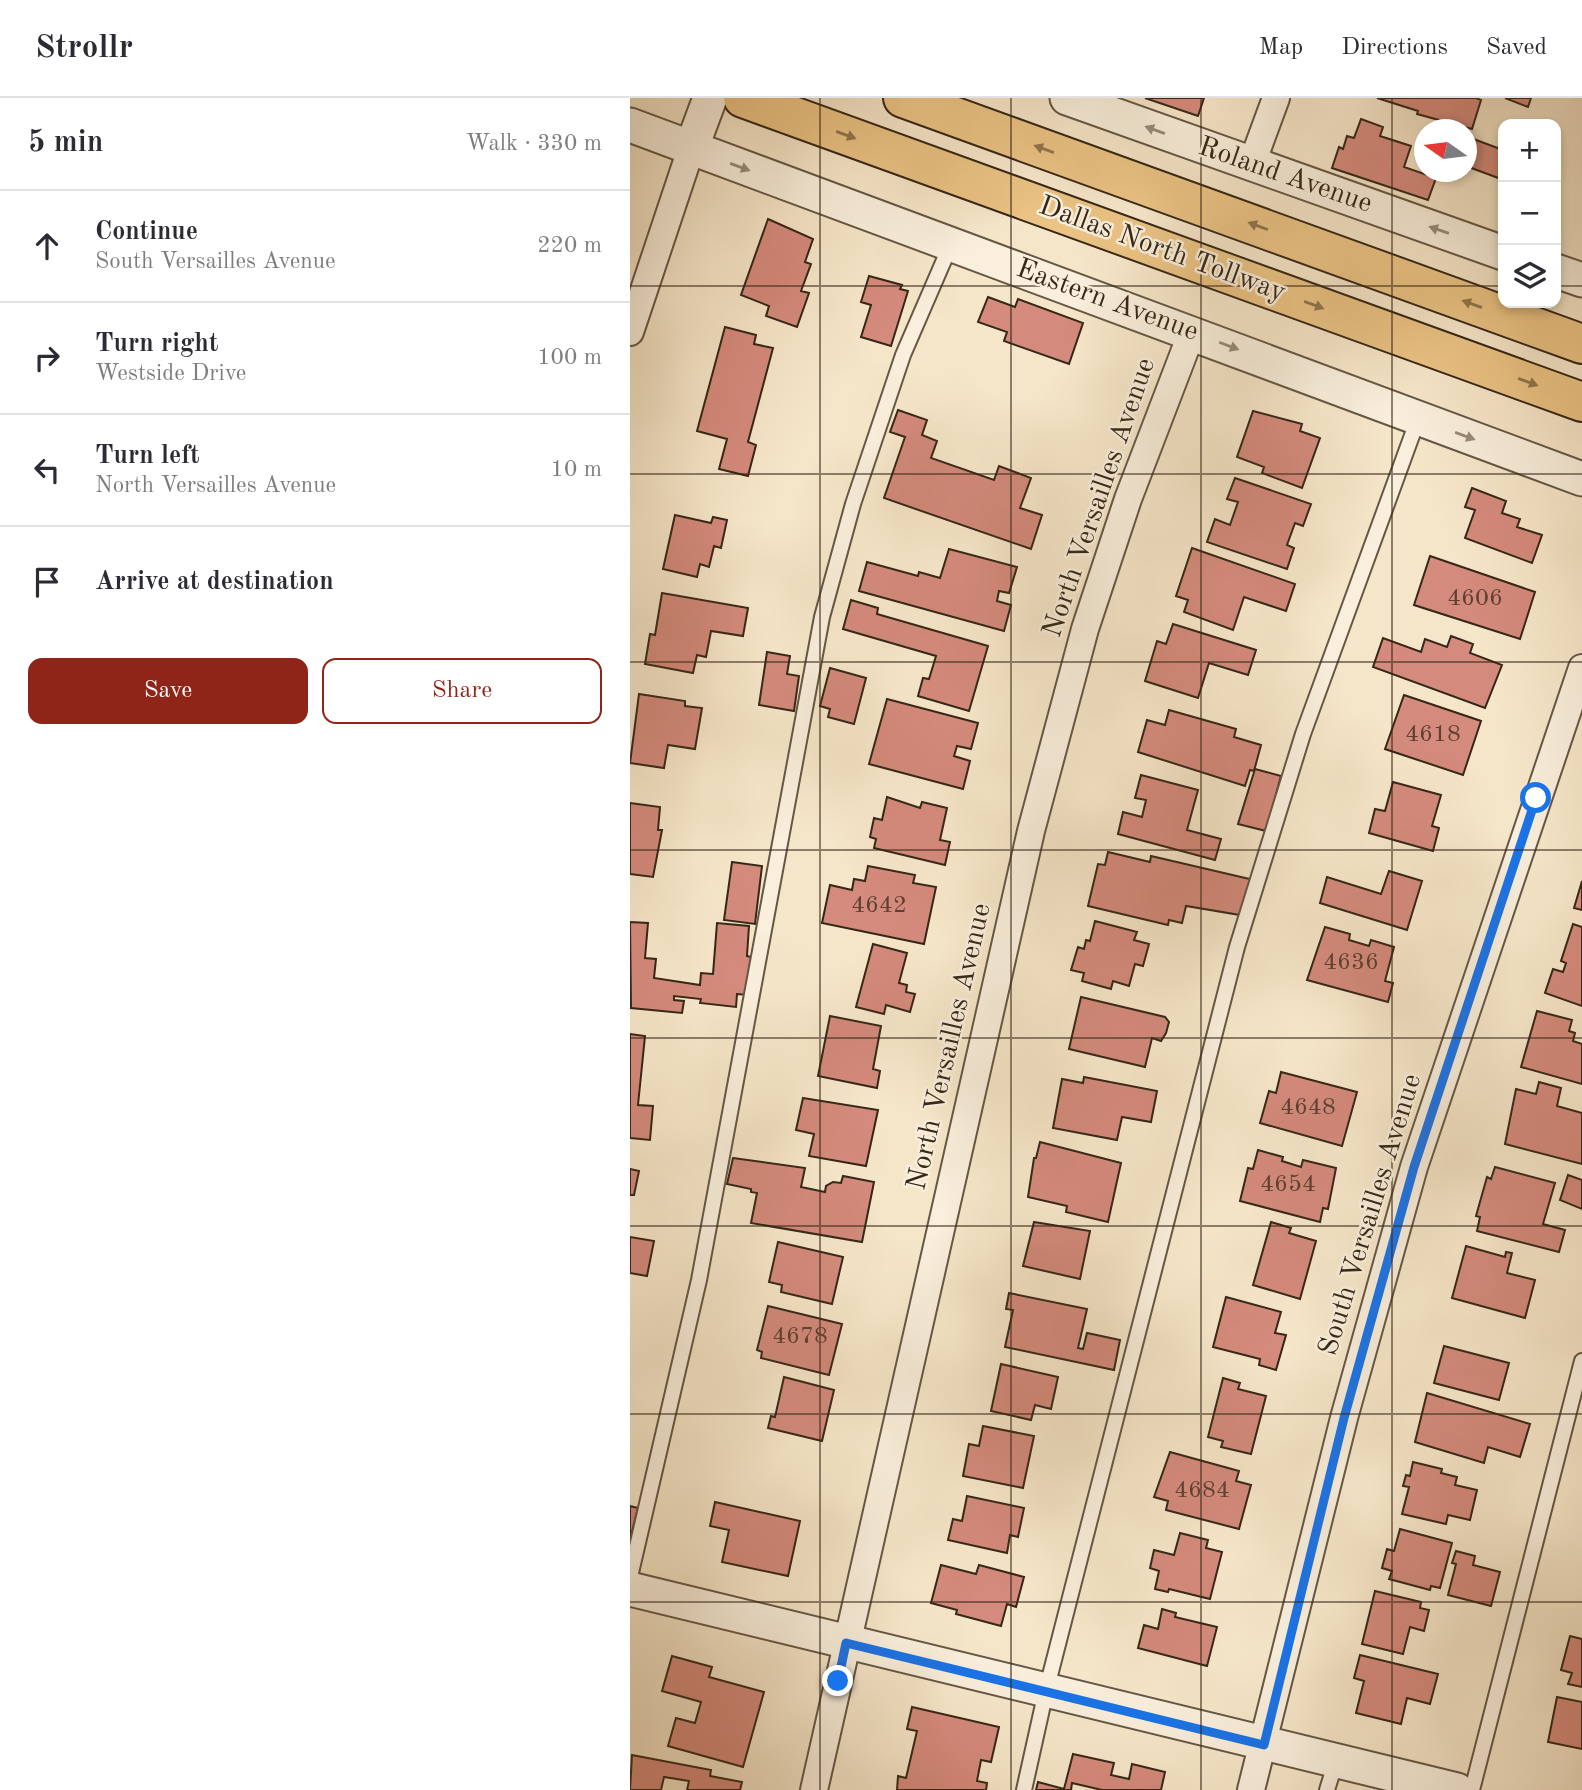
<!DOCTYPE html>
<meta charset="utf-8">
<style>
body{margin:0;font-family:"Old Standard TT",serif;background:#f2f2f3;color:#2b2b33}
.controls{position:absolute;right:21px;top:21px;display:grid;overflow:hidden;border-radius:14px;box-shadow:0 4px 10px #0003}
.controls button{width:63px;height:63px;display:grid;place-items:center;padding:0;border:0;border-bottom:2px solid #e1e1e2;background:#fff;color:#2b2b33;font:35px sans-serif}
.compass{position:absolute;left:784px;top:21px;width:63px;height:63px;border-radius:50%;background:#fff;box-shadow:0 4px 10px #0003;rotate:284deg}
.stop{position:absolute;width:21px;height:21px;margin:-16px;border:5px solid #1a73e8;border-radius:50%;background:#fff}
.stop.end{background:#1a73e8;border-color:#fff;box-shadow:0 2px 7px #0008}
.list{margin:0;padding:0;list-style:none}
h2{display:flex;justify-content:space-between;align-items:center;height:91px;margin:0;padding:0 28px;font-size:30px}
h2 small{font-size:23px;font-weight:400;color:#7c7c81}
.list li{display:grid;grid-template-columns:46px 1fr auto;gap:21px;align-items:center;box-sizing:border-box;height:112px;padding:0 28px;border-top:2px solid #e1e1e2}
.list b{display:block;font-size:26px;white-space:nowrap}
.list p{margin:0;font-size:23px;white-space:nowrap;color:#7c7c81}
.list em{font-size:23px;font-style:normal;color:#7c7c81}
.actions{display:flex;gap:14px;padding:21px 28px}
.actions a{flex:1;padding:16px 0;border:2px solid #8f2418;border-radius:14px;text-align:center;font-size:24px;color:#8f2418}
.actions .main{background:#8f2418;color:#fff}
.icon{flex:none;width:38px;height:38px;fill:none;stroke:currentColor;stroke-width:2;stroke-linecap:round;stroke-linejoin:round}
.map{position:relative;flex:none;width:952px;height:1692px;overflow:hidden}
header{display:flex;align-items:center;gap:42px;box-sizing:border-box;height:98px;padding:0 35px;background:#fff;border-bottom:2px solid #e1e1e2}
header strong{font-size:33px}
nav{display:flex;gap:38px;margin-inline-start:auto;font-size:24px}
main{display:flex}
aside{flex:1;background:#fff}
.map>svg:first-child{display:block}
</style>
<header>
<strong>Strollr</strong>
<nav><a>Map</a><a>Directions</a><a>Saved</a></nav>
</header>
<main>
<aside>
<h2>5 min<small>Walk · 330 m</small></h2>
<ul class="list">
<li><svg class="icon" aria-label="ahead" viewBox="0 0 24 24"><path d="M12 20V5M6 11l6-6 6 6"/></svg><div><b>Continue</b><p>South Versailles Avenue</p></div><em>220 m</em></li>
<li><svg class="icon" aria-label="right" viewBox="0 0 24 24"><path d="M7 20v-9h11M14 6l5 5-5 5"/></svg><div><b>Turn right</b><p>Westside Drive</p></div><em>100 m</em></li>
<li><svg class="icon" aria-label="left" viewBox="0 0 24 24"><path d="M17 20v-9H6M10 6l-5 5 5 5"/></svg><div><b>Turn left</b><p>North Versailles Avenue</p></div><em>10 m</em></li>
<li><svg class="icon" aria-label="arrive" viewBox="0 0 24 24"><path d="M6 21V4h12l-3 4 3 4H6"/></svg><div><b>Arrive at destination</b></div></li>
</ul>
<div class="actions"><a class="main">Save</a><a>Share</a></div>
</aside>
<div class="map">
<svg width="952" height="1692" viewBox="0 0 952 1692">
<rect width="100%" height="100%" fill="#f6e6c9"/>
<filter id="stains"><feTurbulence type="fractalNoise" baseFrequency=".00286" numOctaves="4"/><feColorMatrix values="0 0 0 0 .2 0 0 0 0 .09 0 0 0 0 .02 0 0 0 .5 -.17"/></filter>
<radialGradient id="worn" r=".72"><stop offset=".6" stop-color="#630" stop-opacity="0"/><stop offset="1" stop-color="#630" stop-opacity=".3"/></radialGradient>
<!-- building -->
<path fill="#d48a7c" stroke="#352717" stroke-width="2" d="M515,0H574L568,18Z
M747,0H846L851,2L842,31L787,16L788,13Z
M875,0H901L898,9Z
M731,21L753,29L750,38L781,48L774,69L806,80L798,102L702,70L709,49L713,51L717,38L724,40Z
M838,39L873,52L871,81L836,68Z
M138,121L183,141L175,164L181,166L171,193L179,195L167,229L136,218L139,208L111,197Z
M239,178L272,187L270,191L278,193L261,248L231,239L241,207L231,204Z
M358,199L385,209L388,201L453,225L439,266L374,243L377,234L348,224Z
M95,229L126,237L124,246L143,250L118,344L126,347L118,378L89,371L97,341L67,333Z
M268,312L297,322L292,337L307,343L301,360L364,382L369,368L401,380L390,410L412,417L401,451L254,400L275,339L260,334Z
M623,313L672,326L670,333L690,340L672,390L632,375L634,369L607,359Z
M605,380L681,406L673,428L665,425L657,447L664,450L657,471L577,444L585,421L600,427L608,404L597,401Z
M842,390L876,403L872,415L890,421L887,429L912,437L902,465L835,440L845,412L835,409Z
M45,417L81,425L83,419L97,422L91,450L84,448L79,469L70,466L67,479L33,471Z
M562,450L665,486L656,513L614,499L603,532L554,514L558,502L546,498Z
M319,451L387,469L379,495L369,493L367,503L381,507L374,533L229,493L237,464L288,478L289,474L310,480Z
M800,458L905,494L890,541L784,507Z
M32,495L118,510L113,538L81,533L76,559L67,557L63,575L15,566L20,536L25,537Z
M221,502L248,510L247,516L358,548L339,613L288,598L293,580L299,581L306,558L213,531Z
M543,526L626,552L618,577L579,565L568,600L515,583L527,543L536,546Z
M821,538L843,546L840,555L872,567L855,610L743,569L753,540L791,554L795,541L817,549Z
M137,554L160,558L157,576L169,578L164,613L129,607Z
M200,570L236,580L224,626L198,619L200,611L190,608Z
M9,596L55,603V608L72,610L65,651L38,647L34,670L0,665Z
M774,597L851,623L833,677L755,651Z
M257,601L348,625L341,651L327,648L324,658L340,663L333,691L239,666Z
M539,612L606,631L604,639L631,647L624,673L620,672L615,688L508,654L517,622L535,627Z
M625,671L651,678L636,733L608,726Z
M511,677L568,692L557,732L591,741L585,762L488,736L493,714L512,719L516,702L505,700Z
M763,684L811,697L802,728L809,730L803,753L739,735L745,711L755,713Z
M257,699L290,710L292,704L317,710L310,742L320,744L315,767L244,750L246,741L240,739L244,720L252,722Z
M0,705L30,709L28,732H32L23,779L0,776Z
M478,754L520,764L521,758L624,782L616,818L556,808L552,825L539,822L538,827L458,808L468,766L475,767Z
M102,764L132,768L125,826L94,822Z
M238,768L285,777L283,785L306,789L294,846L192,825L200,787L222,792L224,781L235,783Z
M759,773L792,783L777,832L690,805L697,779L751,796Z
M952,783V812L944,810Z
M465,823L507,834L504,842L519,846L513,868L505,866L499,888L483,883L481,891L452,883L454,875L441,872L448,849L454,851L456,842L460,843Z
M0,824L18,825L15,860L26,861L24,880L70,887L71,875L83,876L87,825L119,828L117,858L121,859L118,897L107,896L106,909L70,905L71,901L44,898V902L54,903L52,915L1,910Z
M943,826L952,829V908L915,895L923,871L933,874L936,865L931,863Z
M695,829L720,836L719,842L739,848L741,842L764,849L755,883L763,885L758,904L677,882Z
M243,846L277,855L269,885L277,887L276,894L285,896L280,914L256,907L254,916L226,909Z
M451,899L535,919L539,924L536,935L531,943L522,940L515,969L439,951Z
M907,913L942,922L939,933L945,935L943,943L952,946V986L891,969Z
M200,918L251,928L243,971L250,973L247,990L188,978Z
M0,936L15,938L8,1007L23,1008L20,1042L0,1040Z
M651,974L727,994L712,1048L630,1025L639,993L646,995Z
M454,979L527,993L521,1024L492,1019L487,1042L423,1030L432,981L453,985Z
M909,984L931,990L927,1008L952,1015V1066L875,1046L886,991L906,996Z
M173,1000L248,1012L236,1068L179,1058L184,1036L166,1032Z
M410,1044L491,1065L478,1124L436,1114L437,1108L398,1099L404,1060H406Z
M628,1052L653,1059L652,1063L671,1069L673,1062L706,1070L698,1111L693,1110L690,1124L610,1103L618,1070L623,1071Z
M103,1060L175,1070L171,1089L195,1094L196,1088L203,1084L211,1085L213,1078L244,1084L232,1144L121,1125L127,1095L121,1094V1091L97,1086Z
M865,1069L925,1085L913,1126L935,1132L929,1154L847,1133L850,1119L846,1118L857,1079L861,1081Z
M0,1071L9,1073L4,1097H0Z
M938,1077L952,1082V1111L930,1102Z
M404,1124L460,1133L450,1181L393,1168Z
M641,1124L661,1130L659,1135L686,1143L670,1201L623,1187Z
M0,1139L24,1143L17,1178L0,1175Z
M148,1144L213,1159L202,1206L151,1194L152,1187L139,1184Z
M836,1148L875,1159L876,1154L882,1155L877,1175L905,1182L895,1220L822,1200Z
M379,1195L457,1211L448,1250L453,1251L457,1235L490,1242L484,1272L375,1249L383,1212L376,1211Z
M596,1199L651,1214L645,1235L656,1237L646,1272L629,1267L630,1261L583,1249Z
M138,1208L212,1226L199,1277L131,1260L132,1254L127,1252Z
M814,1248L879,1265L869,1302L804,1285Z
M371,1266L428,1279L421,1311L405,1307L401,1322L361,1313Z
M154,1279L204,1292L192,1343L138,1330L141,1318L145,1319Z
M593,1280L610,1285L608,1291L636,1298L621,1356L591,1349L593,1343L578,1339Z
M797,1295L900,1326L890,1359L858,1349L854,1365L785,1344Z
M353,1328L404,1338L393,1390L333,1378L339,1346L349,1348Z
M540,1354L609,1373L606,1383L621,1387L609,1431L536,1412L538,1403L524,1399Z
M783,1364L812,1371L811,1375L827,1379L825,1387L847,1392L840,1422L818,1417L816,1426L772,1416L779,1389L773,1388L776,1377L780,1378Z
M337,1398L394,1410L388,1439L380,1437L377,1455L318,1442L323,1421L332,1423Z
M85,1404L170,1423L158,1478L92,1464L99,1432L80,1428Z
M0,1408L8,1410L0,1442Z
M770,1431L822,1445L810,1490L801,1488L800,1492L759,1481L762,1473L752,1470L757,1451L764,1453Z
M550,1435L578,1442L576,1450L592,1454L580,1501L539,1491L538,1494L525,1491L529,1473L520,1470L524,1452L544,1457Z
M826,1453L845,1458L843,1467L870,1474L861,1508L818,1497L826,1466L822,1465Z
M311,1467L346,1476L349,1467L394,1479L386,1509L377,1506L371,1528L326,1516L327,1512L301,1505Z
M745,1493L791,1504L790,1510L799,1512L794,1533L780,1529L773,1556L732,1546Z
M532,1511L546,1515L545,1519L587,1529L577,1568L508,1550L514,1527L528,1531Z
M940,1538L952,1541V1589L938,1586L942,1575L931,1572Z
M730,1557L808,1576L800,1606L777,1600L771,1626L726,1615L734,1583L724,1580Z
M42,1558L82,1569L79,1579L134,1594L113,1669L38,1648L46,1620L65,1625L71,1604L32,1593Z
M927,1599L952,1604V1651L918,1644Z
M282,1609L369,1629L361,1664L351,1662L347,1683L357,1685L356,1692H267L268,1678L276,1680L287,1633L277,1631Z
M443,1656L484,1665L481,1677L499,1681L502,1666L535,1674L531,1692H472L442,1685L441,1692H406L408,1684L434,1691Z
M2,1657L81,1672L80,1678L112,1684L110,1692H57L59,1683L34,1679L31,1692H0Z"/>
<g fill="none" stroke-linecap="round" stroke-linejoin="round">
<defs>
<path id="service" d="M0,1479L69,1182L192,519L223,406L273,257L321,146
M394,1692L416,1593L607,849L673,636L788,321
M697,1692L706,1663
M842,1692L952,1263"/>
<path id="minor" d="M621,68L646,0
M0,234L61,51
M184,1692L401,733L455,531L498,401L562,234
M621,1692L714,1320L784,1069L952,570"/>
<path id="tertiary" d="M437,0L873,155
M0,27L952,381
M61,51L80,0
M926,173L952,182
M0,1491L827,1692"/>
<path id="motorway" d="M113,0L952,304
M273,0L952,246"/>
</defs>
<!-- service casing -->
<use href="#service" stroke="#655744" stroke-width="18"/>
<!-- minor casing -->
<use href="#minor" stroke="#655744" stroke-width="30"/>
<!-- tertiary casing -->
<use href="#tertiary" stroke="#655744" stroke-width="37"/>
<!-- motorway casing -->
<use href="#motorway" stroke="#352717" stroke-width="42"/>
<!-- service -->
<use href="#service" stroke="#f9efdc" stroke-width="14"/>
<!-- minor -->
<use href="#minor" stroke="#f9efdc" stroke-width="26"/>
<!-- tertiary -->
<use href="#tertiary" stroke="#f9efdc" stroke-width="33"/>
<!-- motorway -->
<use href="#motorway" stroke="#ebc384" stroke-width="38"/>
</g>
<!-- one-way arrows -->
<defs><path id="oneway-solid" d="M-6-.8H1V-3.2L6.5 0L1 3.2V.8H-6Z" transform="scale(1.75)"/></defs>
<g fill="#978b7a">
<use href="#oneway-solid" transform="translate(525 32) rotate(-160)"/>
<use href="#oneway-solid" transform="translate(110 69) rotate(20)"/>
<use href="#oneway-solid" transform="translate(809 132) rotate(-161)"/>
<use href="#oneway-solid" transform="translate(599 248) rotate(21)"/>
<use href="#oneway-solid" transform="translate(835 338) rotate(20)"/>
</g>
<g fill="#90754e">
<use href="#oneway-solid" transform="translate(216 37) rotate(20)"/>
<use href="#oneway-solid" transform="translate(414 51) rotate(-160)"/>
<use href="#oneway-solid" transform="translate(628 128) rotate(-160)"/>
<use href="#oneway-solid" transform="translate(842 206) rotate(-160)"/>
<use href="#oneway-solid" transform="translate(684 207) rotate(20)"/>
<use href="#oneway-solid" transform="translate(898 284) rotate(20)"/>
</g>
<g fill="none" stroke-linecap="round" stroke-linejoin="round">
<!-- route -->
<path stroke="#1a73e8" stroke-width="9" d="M208,1583L216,1545L634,1647L714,1320L784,1069L906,700"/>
</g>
<!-- grid -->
<path fill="none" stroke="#352717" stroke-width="2" stroke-opacity="0.55" d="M190,0V1692M381,0V1692M571,0V1692M762,0V1692M0,188H873M926,188H952M0,376H952M0,564H952M0,752H952M0,940H952M0,1128H952M0,1316H952M0,1504H952"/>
<g text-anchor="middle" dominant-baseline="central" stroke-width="5" stroke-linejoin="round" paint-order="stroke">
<!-- number labels -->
<g font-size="24" fill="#5d4030">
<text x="845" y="501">4606</text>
<text x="803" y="637">4618</text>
<text x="249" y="808">4642</text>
<text x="721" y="865">4636</text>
<text x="678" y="1010">4648</text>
<text x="658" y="1087">4654</text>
<text x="170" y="1239">4678</text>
<text x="572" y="1393">4684</text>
</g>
<!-- street labels -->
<g font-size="28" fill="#352717" stroke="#f9efdc">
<text transform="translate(655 78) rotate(19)">Roland Avenue</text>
<text transform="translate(532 152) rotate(20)">Dallas North Tollway</text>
<text transform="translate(477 203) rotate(20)">Eastern Avenue</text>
<text transform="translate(470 400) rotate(-71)">North Versailles Avenue</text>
<text transform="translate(320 949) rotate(-77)">North Versailles Avenue</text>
<text transform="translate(741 1117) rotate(-73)">South Versailles Avenue</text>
</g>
</g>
<rect width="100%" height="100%" filter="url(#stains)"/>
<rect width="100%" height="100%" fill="url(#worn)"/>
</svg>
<div class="controls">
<button>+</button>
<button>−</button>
<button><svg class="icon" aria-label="layers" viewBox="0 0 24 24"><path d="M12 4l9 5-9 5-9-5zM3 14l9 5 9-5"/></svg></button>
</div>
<svg class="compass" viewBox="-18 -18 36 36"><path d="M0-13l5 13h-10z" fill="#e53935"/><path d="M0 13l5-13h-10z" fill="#7c7c81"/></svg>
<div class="stop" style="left:906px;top:700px"></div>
<div class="stop end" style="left:208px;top:1583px"></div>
</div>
</main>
